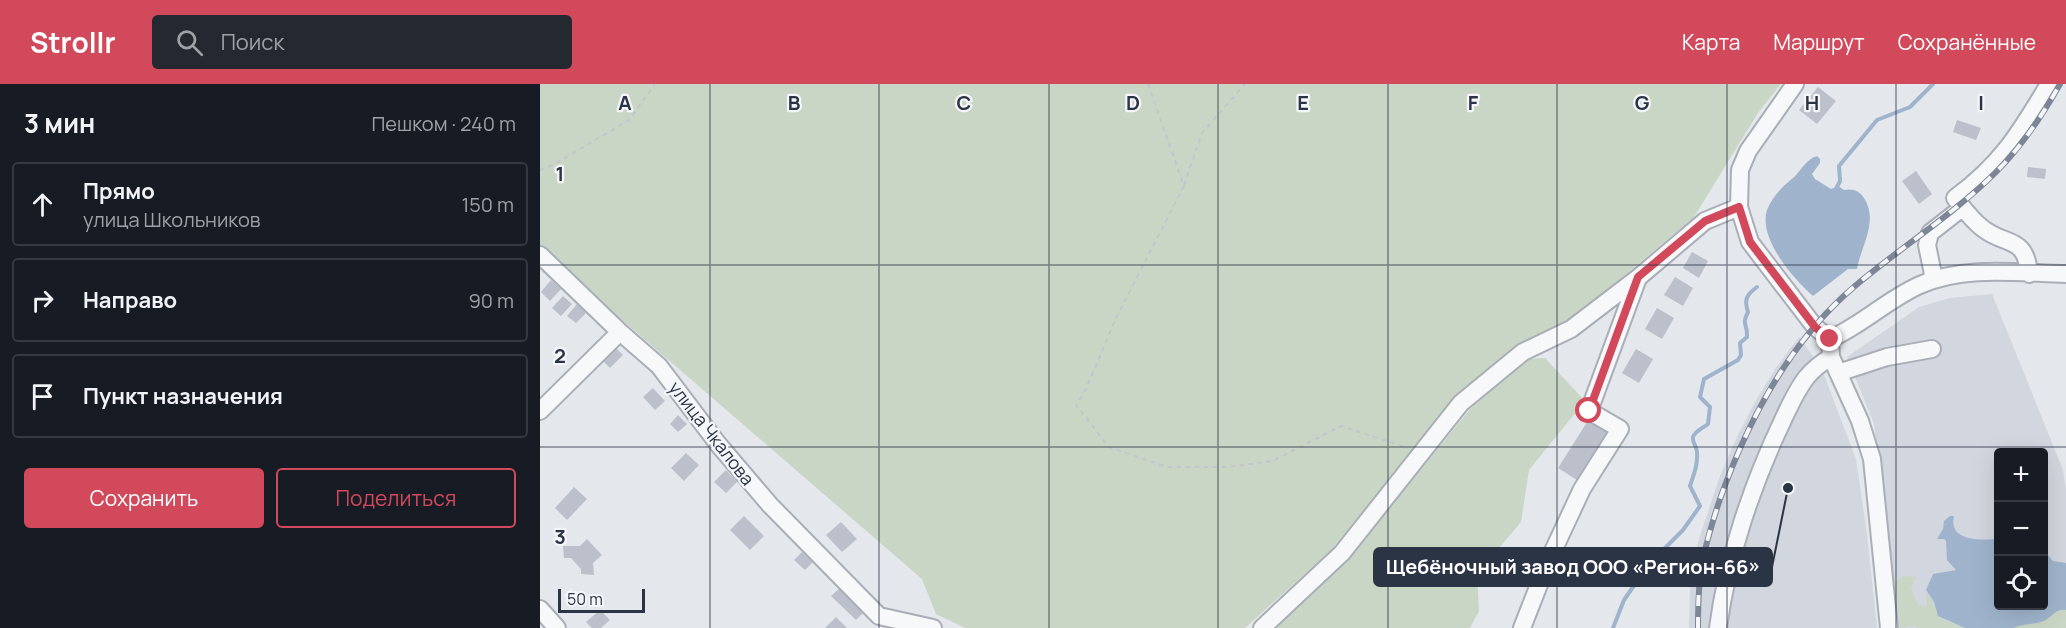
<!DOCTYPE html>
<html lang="ru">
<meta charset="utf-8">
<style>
body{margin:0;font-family:Manrope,sans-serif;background:#242831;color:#f1f3f6}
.controls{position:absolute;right:18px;bottom:18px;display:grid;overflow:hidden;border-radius:6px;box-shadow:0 6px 24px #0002}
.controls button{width:54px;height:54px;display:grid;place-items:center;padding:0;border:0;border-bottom:2px solid #363941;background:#171b24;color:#f1f3f6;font:30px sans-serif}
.scale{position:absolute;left:18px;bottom:15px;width:87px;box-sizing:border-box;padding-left:6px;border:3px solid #2b3445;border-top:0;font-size:16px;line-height:21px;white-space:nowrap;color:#2b3445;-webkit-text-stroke:4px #f4f6f9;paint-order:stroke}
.stop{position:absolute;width:18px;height:18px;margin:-14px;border:4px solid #d1495b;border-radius:50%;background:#fff}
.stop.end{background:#d1495b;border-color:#fff;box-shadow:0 2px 6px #0008}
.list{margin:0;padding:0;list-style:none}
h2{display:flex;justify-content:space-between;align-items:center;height:78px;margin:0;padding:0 24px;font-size:26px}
h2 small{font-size:20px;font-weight:400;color:#9ea1a6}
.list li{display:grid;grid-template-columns:39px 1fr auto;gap:18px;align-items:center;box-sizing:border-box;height:84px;margin:0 12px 12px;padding:0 12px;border:2px solid #363941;border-radius:6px}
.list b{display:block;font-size:22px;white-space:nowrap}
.list p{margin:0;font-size:20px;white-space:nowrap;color:#9ea1a6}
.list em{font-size:20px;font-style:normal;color:#9ea1a6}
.actions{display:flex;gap:12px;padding:18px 24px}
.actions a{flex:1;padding:14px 0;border:2px solid #d1495b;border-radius:6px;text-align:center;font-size:21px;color:#d1495b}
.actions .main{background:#d1495b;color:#fff}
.icon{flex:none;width:33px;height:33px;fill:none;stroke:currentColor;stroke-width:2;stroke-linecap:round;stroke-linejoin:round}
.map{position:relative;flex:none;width:1526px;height:544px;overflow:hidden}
header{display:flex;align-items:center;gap:36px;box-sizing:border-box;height:84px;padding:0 30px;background:#d1495b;color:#fff}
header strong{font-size:28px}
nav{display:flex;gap:33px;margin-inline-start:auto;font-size:21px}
.search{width:420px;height:54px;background:#242831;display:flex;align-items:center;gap:15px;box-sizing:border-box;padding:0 21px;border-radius:6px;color:#9ea1a6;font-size:22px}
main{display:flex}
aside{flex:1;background:#171b24}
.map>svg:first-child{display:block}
</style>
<header>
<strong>Strollr</strong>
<div class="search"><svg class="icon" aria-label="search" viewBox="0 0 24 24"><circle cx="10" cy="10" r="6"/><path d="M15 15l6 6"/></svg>Поиск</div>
<nav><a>Карта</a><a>Маршрут</a><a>Сохранённые</a></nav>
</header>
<main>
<aside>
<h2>3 мин<small>Пешком · 240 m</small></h2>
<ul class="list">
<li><svg class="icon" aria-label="ahead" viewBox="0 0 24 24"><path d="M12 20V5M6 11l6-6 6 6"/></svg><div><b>Прямо</b><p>улица Школьников</p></div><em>150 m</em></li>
<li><svg class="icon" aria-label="right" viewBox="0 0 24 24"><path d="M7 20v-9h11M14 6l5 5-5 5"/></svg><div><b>Направо</b></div><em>90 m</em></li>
<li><svg class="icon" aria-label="arrive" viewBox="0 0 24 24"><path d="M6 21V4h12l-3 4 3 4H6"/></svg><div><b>Пункт назначения</b></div></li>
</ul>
<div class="actions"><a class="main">Сохранить</a><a>Поделиться</a></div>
</aside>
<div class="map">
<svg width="1526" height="544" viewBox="0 0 1526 544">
<rect width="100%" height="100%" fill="#e4e7ec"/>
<!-- built -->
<path fill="#d2d6de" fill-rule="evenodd" d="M1452,210L1523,386L1526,405V544H1358L1334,340L1307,273L1379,223L1410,214ZM1458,368H1504V522H1458Z
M1259,253L1281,283L1316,375L1327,450L1337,544H1149L1150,507L1158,458L1180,392L1197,353L1215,318L1235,285Z"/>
<!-- green -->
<path fill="#c9d6c5" d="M0,0H1241L1218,29L1154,133L1029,238L992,253L918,311L791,466L705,544H425L396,530L382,495L0,165Z
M1005,274L1045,317L989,386L981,438L937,490L939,527L930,544H734L807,476L931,324L987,275Z
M1364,492L1376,493L1371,504L1377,519L1382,523L1387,522L1386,508C1393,515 1394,523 1398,530C1403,538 1417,540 1425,544H1377L1376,542L1360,544L1355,497Z
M1521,525L1526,526V544H1474L1481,541L1502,538Z"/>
<!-- water -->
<path fill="#9fb4cc" d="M1277,72L1280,75V79L1272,90L1275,95L1291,105L1298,102L1304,106C1313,104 1320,107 1324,114C1339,137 1321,162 1317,185H1308L1273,212C1254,195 1218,155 1227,126C1232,113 1243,102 1253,94C1261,87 1266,75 1277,72Z
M1410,432H1414C1408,458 1442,456 1458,455V522H1504V467L1513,477L1526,479V526C1516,524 1512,533 1504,537C1494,541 1483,539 1474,544H1425L1398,532L1394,518L1386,506L1393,490L1416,486L1407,476L1406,457L1404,455H1397L1403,445L1404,437Z"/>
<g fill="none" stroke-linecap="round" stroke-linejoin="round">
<!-- stream -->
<path stroke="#9fb4cc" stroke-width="4" d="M1296,105L1300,97L1299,82L1337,36L1370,23L1393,0
M1073,544L1084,516L1109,480L1143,446L1160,422L1150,402C1154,390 1158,380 1157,368C1157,362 1152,359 1153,353C1155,347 1163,344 1168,340L1170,323L1160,313L1164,295L1198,276L1201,271L1200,259L1207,253C1208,240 1201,241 1208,228C1204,216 1206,211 1217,203"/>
</g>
<!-- building -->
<path fill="#bbc0ca" d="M1278,3L1296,17L1277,40L1259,26Z
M1417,36L1441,44L1436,56L1413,48Z
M1488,83L1506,85L1505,95L1487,93Z
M1376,87L1392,110L1379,120L1362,97Z
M1152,168L1168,177L1159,194L1143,184Z
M1135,193L1153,204L1143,222L1124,211Z
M11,196L21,205L10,217L1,208Z
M23,212L32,220L21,232L12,224Z
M37,220L46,229L36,239L27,232Z
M1117,224L1134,234L1122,255L1105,245Z
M74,262L83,271L70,284L61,275Z
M1096,265L1113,275L1099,299L1082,289Z
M113,304L125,317L115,326L103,313Z
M138,331L147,340L138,348L130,340Z
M1049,335L1068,347L1037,396L1018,384Z
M146,369L159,381L144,397L131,384Z
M186,386L197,398L186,409L174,398Z
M34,403L47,415L27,436L15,424Z
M204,432L224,452L210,466L190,446Z
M301,438L317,455L302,468L286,451Z
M47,455L62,471L53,479L54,491L41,490V485L31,474H24L23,462H40Z
M262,468L273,478L265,486L254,476Z
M301,503L325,527L316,536L291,512Z
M60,526L70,536L61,544H52L46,538Z
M296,533L307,544H285Z"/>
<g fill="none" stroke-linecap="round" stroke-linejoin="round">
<defs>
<path id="minor" d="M1255,0L1208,67L1200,86L1199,123L1210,158L1275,243L1290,255L1291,273L1320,337L1332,375L1349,544
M0,171L80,248L119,282L178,360L230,421L339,532
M1489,190C1486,150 1464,163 1441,143C1431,135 1423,124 1415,114C1461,80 1480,49 1509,0
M1394,195L1387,161L1390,149L1422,124
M1290,255C1322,241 1348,215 1380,201C1424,181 1479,189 1526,190
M1298,289L1347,273L1392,265
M0,327L80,248
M0,525L17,544
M339,532L393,544
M722,544L802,469L921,319L983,268L1031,245L1099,193L1165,137L1199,123
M982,544L1007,480L1042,405L1080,345L1049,327L1098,194
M1178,544C1187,475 1212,401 1242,338C1249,323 1256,307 1266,294C1273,285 1281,279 1291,273"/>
</defs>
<!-- minor casing -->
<use href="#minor" stroke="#a9aeb7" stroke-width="20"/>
<!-- path -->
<path stroke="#c2c5cb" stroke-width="2" stroke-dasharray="4.5 4.5" stroke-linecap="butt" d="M608,0L644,102L576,234L546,305L536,321L569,363L627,383H689L733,377L801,342L868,364
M0,86L13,81L89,36L115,0
M644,101L662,49L705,0"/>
<!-- minor -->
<use href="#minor" stroke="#f7f8fa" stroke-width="16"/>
<defs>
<path id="rail" d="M1158,544C1158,523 1158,502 1162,481C1166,458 1173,436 1180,415C1208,336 1250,257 1315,202C1361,163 1413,131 1456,88C1482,62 1502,32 1520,0"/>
</defs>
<!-- rail casing -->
<use href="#rail" stroke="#7d8696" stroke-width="6"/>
<!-- rail -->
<use href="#rail" stroke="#f4f6f9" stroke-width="4" stroke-dasharray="11" stroke-linecap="butt"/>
</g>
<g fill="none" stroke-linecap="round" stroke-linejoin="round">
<!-- route -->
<path stroke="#d1495b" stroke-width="8" d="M1049,327L1098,193L1165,137L1199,123L1210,158L1275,243L1290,255"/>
</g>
<!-- grid -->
<path fill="none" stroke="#2b3445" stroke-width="1.5" stroke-opacity="0.55" d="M170,0V544M339,0V544M509,0V544M678,0V544M848,0V544M1017,0V544M1187,0V544M1356,0V544M0,181H1526M0,363H1526"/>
<g text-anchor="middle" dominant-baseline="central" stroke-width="4.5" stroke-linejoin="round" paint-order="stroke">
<!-- street labels -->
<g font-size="18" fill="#2b3445" stroke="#f4f6f9">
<text transform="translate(172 349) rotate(52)">улица Чкалова</text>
</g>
</g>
<g font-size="20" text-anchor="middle" font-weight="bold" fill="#2b3445" stroke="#f4f6f9" stroke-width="4.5" stroke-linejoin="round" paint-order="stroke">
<text x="85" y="26">A</text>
<text x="254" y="26">B</text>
<text x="424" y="26">C</text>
<text x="593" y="26">D</text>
<text x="763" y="26">E</text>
<text x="933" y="26">F</text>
<text x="1102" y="26">G</text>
<text x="1272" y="26">H</text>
<text x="1441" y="26">I</text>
<text x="20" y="97">1</text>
<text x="20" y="279">2</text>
<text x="20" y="460">3</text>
</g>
<!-- callouts -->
<path fill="none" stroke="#2b3445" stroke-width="2" d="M1248 404L1232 483"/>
<circle fill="#2b3445" stroke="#f4f6f9" stroke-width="2" cx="1248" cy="404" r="6"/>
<rect fill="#2b3445" stroke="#2b3445" stroke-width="2" x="834" y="464" width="398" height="38" rx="6"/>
<g font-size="20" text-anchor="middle" font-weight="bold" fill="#fff">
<text x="1033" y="490">Щебёночный завод ООО «Регион-66»</text>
</g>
</svg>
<div class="controls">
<button>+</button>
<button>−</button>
<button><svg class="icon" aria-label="locate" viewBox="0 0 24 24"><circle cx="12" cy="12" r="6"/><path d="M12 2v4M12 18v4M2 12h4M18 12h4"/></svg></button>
</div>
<div class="scale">50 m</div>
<div class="stop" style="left:1049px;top:327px"></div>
<div class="stop end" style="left:1290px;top:255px"></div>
</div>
</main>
